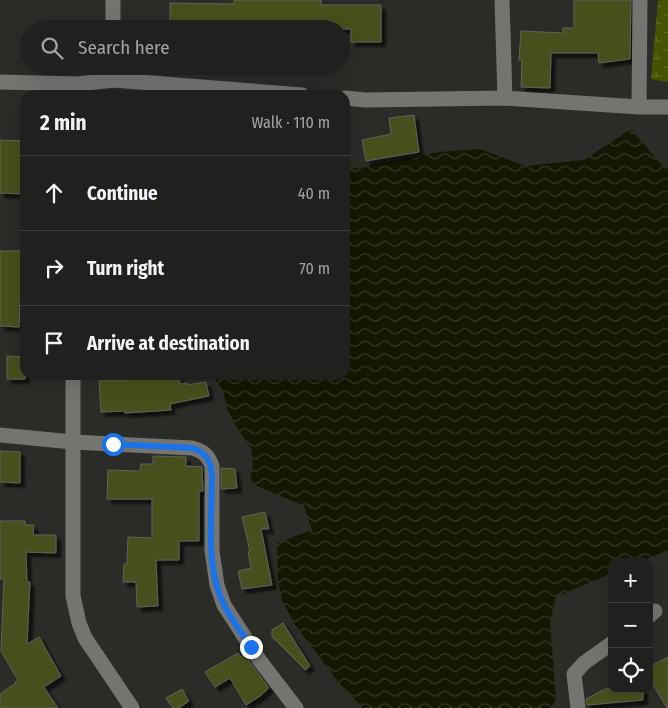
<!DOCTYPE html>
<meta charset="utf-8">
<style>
body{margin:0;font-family:"Fira Sans Condensed",sans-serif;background:#282927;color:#f1f3f6}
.controls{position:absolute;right:15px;bottom:15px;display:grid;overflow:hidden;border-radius:10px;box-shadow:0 5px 20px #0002}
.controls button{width:45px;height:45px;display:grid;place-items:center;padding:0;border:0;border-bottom:1px solid #3d3e3c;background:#20211e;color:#f1f3f6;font:25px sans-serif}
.stop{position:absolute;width:15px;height:15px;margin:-11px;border:4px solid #1a73e8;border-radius:50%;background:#fff}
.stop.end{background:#1a73e8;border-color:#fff;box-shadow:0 1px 5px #0008}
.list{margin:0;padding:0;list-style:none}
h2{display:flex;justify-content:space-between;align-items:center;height:65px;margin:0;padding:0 20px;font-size:21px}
h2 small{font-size:16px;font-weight:400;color:#a2a3a4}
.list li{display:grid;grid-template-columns:32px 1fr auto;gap:15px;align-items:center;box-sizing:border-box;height:75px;padding:0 20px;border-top:1px solid #3d3e3c}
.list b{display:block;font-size:19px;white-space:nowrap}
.list em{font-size:16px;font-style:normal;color:#a2a3a4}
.icon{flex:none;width:28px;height:28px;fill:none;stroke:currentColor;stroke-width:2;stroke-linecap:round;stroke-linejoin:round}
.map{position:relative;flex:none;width:668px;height:708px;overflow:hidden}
.search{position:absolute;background:#20211e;box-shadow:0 5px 20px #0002;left:20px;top:20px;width:330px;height:55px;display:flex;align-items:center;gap:12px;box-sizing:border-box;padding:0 18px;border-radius:28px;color:#a2a3a4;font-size:19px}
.panel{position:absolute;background:#20211e;box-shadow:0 5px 20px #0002;left:20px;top:90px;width:330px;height:290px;border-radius:15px}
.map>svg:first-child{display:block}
</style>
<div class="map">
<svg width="668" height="708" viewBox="0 0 668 708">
<defs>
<pattern id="wetland-marsh" width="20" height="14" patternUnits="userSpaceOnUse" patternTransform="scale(1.25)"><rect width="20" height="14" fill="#475200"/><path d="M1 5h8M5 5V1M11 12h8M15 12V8" fill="none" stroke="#626c26"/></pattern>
<pattern id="water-waves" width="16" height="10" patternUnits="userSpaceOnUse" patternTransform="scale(1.25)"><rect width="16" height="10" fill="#131800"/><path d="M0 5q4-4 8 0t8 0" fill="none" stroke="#363a26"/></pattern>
<filter id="shadow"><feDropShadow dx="4.5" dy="4.5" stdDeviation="1" flood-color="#0009"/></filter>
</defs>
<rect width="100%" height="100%" fill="#2b2c28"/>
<!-- wetland -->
<path fill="url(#wetland-marsh)" d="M658,0H668V82L651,79Z"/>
<!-- water -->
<path fill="url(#water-waves)" d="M631,129L665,169L668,168V550L640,562H612V573L556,597L550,622L556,699L551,708H363L339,683L296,626L282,601L278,582L277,543L312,530L304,506L250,483L253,463L251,448L237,428L228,411L222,388L209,375H345V170L439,152L480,149L525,166L584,160Z"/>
<!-- building -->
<path fill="#46501b" stroke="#60615c" filter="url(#shadow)" d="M234,0H321V5H381V42H351V29H234V24H170V3L234,4Z
M574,0H631L630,59L599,63L598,53H551L550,88L521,87L522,60H519L521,31L563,33V28H574Z
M414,115L419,152L366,161L362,140L391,134L389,118Z
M0,140L25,141V194L0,193Z
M0,251H25V300H20L19,327L0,326Z
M7,356L25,357V379H7Z
M128,375H167V378L179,377L180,384L187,383V385L206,382L209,396L170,404L171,410L125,413V411L101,412L99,380H128Z
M0,451L20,452V483L0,482Z
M153,456L186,457V466L202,467L203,491H199V541H179V560H156L158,606L137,607L136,582H123L124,564H127L128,537L152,538V499H107L108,470L140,471L141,464H153Z
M221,468L235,469L237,488L221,489Z
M265,512L269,529H261L272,585L242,589L238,571L251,568L248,552L250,551L242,517Z
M0,521H25V525H34L33,535H56V553L26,552L27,582H30L27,644L39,637L61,676L44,687L58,708H0V694L16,683L15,682L18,680L1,651L4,579H0Z
M283,623L310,666L305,670L272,637V630Z
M238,653L240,657L244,654L269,688L260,696L246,705L230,678L215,687L205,672Z
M668,657V708H667L652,683L653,682L649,674V667Z
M182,689L189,701L179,708H173L166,698Z
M605,689H643V700L587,705L586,699Z"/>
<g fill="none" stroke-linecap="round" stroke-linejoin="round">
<!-- street -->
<path stroke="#747571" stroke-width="15" d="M113,0V29
M502,0L505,98
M0,82L77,84L114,80L302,95
M345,98L365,100L505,98L639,107H668
M639,107L640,0
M73,375V596L79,623L85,638L132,708
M0,435L73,442L192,448C203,451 208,455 212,466V551L217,585L224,605L260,661L296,708
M649,616L655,611
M578,708L574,674L584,663L612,643"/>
</g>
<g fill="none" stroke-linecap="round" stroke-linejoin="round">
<!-- route -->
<path stroke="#1a73e8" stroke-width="6" d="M113,444L192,448C207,453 211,461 212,476C212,518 205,567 224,605C232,620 242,633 251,647"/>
</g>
</svg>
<div class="controls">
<button>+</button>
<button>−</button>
<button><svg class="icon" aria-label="locate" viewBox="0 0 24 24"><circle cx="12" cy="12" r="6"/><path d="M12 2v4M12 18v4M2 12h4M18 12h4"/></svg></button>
</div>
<div class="stop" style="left:113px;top:444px"></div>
<div class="stop end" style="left:251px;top:647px"></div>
<div class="search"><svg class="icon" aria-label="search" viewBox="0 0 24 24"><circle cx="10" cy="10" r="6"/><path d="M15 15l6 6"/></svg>Search here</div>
<section class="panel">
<h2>2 min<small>Walk · 110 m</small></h2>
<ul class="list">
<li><svg class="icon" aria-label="ahead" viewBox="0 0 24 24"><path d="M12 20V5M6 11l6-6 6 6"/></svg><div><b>Continue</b></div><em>40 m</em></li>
<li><svg class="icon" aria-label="right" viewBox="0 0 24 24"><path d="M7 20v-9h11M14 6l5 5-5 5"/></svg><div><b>Turn right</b></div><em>70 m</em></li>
<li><svg class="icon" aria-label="arrive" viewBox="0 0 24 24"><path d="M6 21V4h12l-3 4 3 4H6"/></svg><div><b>Arrive at destination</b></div></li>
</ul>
</section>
</div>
